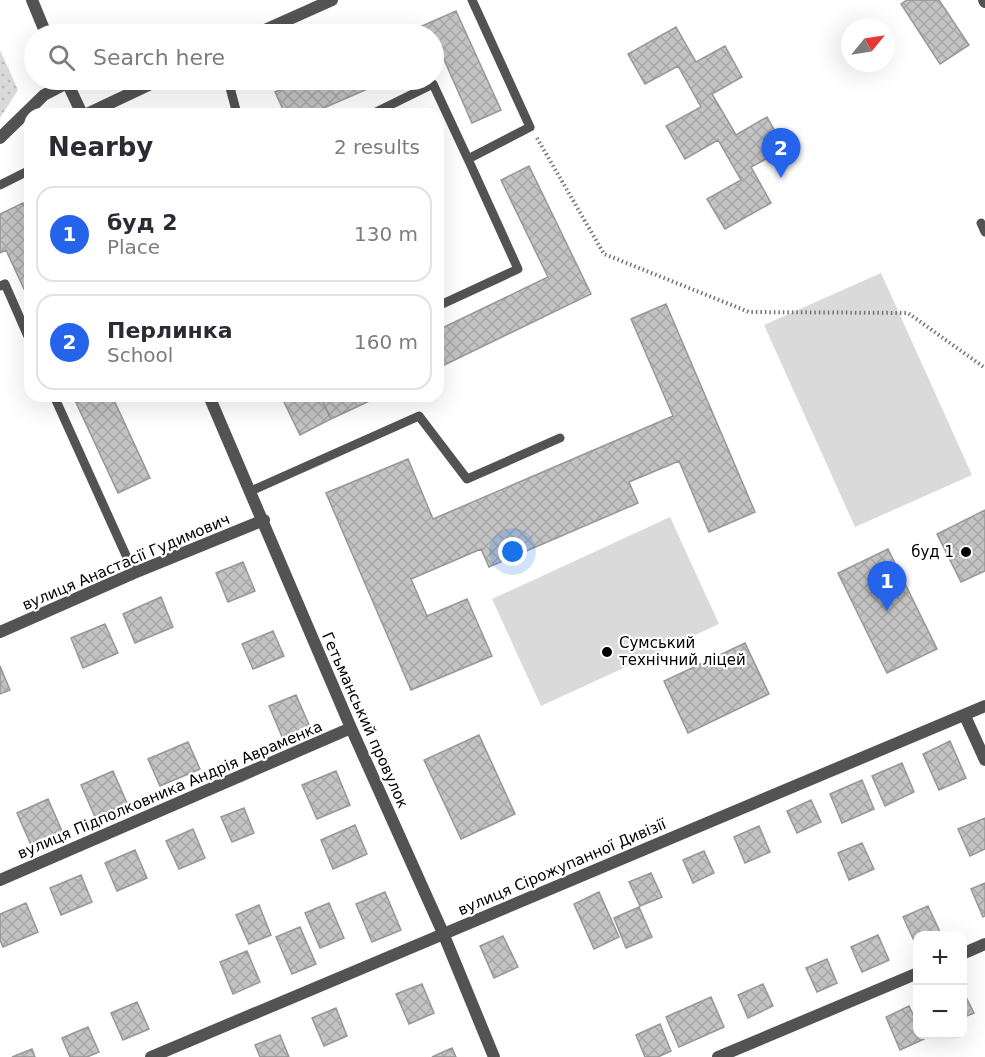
<!DOCTYPE html>
<meta charset="utf-8">
<style>
body{margin:0;font-family:"DejaVu Sans",sans-serif;background:#f7f7f7;color:#2b2b33}
.controls{position:absolute;right:18px;bottom:18px;display:grid;overflow:hidden;border-radius:12px;box-shadow:0 6px 24px #0002}
.controls button{width:54px;height:54px;display:grid;place-items:center;padding:0;border:0;border-bottom:2px solid #e1e1e2;background:#fff;color:#2b2b33;font:30px sans-serif}
.compass{position:absolute;left:841px;top:18px;width:54px;height:54px;border-radius:50%;background:#fff;box-shadow:0 6px 24px #0002;rotate:60deg}
.you{position:absolute;left:513px;top:552px;width:21px;height:21px;margin:-15px;border:4px solid #fff;border-radius:50%;background:#1a73e8;box-shadow:0 0 0 9px #1a73e833}
.badge{display:grid;place-items:center;width:39px;height:39px;border-radius:50%;background:#2563eb;color:#fff;font-size:20px;font-weight:700}
.pin{position:absolute;translate:-50% -50px;filter:drop-shadow(0 2px 3px #0008)}
.pin::after{content:'';position:absolute;top:32px;width:21px;height:18px;background:inherit;clip-path:polygon(0 0,100% 0,50% 100%)}
.list{margin:0;padding:0;list-style:none}
h2{display:flex;justify-content:space-between;align-items:center;height:78px;margin:0;padding:0 24px;font-size:26px}
h2 small{font-size:20px;font-weight:400;color:#7c7c81}
.list li{display:grid;grid-template-columns:39px 1fr auto;gap:18px;align-items:center;box-sizing:border-box;height:96px;margin:0 12px 12px;padding:0 12px;border:2px solid #e1e1e2;border-radius:18px}
.list b{display:block;font-size:22px;white-space:nowrap}
.list p{margin:0;font-size:20px;white-space:nowrap;color:#7c7c81}
.list em{font-size:20px;font-style:normal;color:#7c7c81}
.icon{flex:none;width:33px;height:33px;fill:none;stroke:currentColor;stroke-width:2;stroke-linecap:round;stroke-linejoin:round}
.map{position:relative;flex:none;width:985px;height:1057px;overflow:hidden}
.search{position:absolute;background:#fff;box-shadow:0 6px 24px #0002;left:24px;top:24px;width:420px;height:66px;display:flex;align-items:center;gap:15px;box-sizing:border-box;padding:0 21px;border-radius:33px;color:#7c7c81;font-size:22px}
.panel{position:absolute;background:#fff;box-shadow:0 6px 24px #0002;left:24px;top:108px;width:420px;height:294px;border-radius:18px}
.map>svg:first-child{display:block}
</style>
<div class="map">
<svg width="985" height="1057" viewBox="0 0 985 1057">
<defs>
<pattern id="park-dots" width="8" height="8" patternUnits="userSpaceOnUse" patternTransform="scale(1.5)"><rect width="8" height="8" fill="#dadada"/><path d="M2 2h.1M6 6h.1" fill="none" stroke="#b9b9b9" stroke-width="1.8" stroke-linecap="round"/></pattern>
<pattern id="building-cross-hatch" width="8" height="8" patternUnits="userSpaceOnUse" patternTransform="scale(1.5)"><rect width="8" height="8" fill="#c3c3c3"/><path d="M0 0l8 8M0 8l8-8" fill="none" stroke="#a6a6a6"/></pattern>
</defs>
<rect width="100%" height="100%" fill="#fff"/>
<!-- grass -->
<path fill="#dadada" d="M881,273L972,475L855,527L764,325Z
M670,517L719,624L541,706L492,599Z"/>
<!-- park -->
<path fill="url(#park-dots)" d="M0,50L18,90L0,118Z"/>
<!-- building -->
<path fill="url(#building-cross-hatch)" stroke="#979797" stroke-width="1.5" d="M907,0H939L969,45L940,64L901,4Z
M456,11L501,110L472,123L442,55L434,59V34H404Z
M676,27L696,62L725,46L742,77L712,94L736,135L767,117L785,149L751,167L771,203L725,229L707,199L741,180L718,140L685,159L666,126L701,107L678,66L645,84L628,54Z
M304,80H388L319,110L321,114H285L275,92Z
M529,166L591,294L438,368V330L548,277L501,180Z
M23,203L30,219V302L6,250L0,253V214Z
M666,304L755,512L709,532L679,461L629,482L638,503L489,567L481,549L411,579L427,616L467,599L492,656L411,690L326,493L408,459L433,519L673,416L631,319Z
M73,396H112L150,478L118,493Z
M281,396H320L331,419L300,435Z
M320,396H380L331,419Z
M985,510V571L961,582L937,534Z
M888,549L937,649L887,673L838,573Z
M243,562L255,591L228,602L216,573Z
M161,597L173,627L135,643L123,614Z
M105,624L118,653L83,668L71,638Z
M273,631L284,656L253,669L242,644Z
M745,643L769,694L688,733L664,681Z
M0,666L10,690L0,694Z
M296,695L310,727L283,739L269,706Z
M479,735L515,814L461,839L424,760Z
M950,741L966,778L939,790L923,754Z
M188,742L200,769L160,786L148,759Z
M902,763L914,792L885,806L872,776Z
M113,771L127,803L95,817L81,785Z
M336,771L350,805L317,819L302,785Z
M862,780L874,809L842,823L830,794Z
M48,799L62,831L31,845L17,813Z
M811,800L821,822L797,833L787,811Z
M244,808L254,833L232,842L221,817Z
M985,818V849L970,856L958,829Z
M355,825L367,854L333,869L321,840Z
M759,826L770,852L745,863L734,837Z
M193,829L205,858L179,869L166,841Z
M862,843L874,869L849,880L838,853Z
M135,850L147,878L117,891L105,863Z
M704,851L714,873L693,883L683,860Z
M651,873L662,897L640,906L629,882Z
M81,875L92,902L61,915L50,888Z
M985,883V916L983,917L971,889Z
M385,892L401,930L372,942L356,904Z
M599,892L619,937L594,949L574,904Z
M26,903L38,932L3,947L0,940V914Z
M329,903L344,938L320,948L305,913Z
M259,905L271,935L249,944L236,915Z
M928,906L941,934L918,936L916,945L903,917Z
M639,907L652,937L626,948L614,918Z
M300,927L316,964L292,974L276,937Z
M878,935L889,960L862,972L851,947Z
M503,936L518,967L494,978L480,946Z
M247,951L260,982L233,994L220,962Z
M827,959L837,983L817,992L806,968Z
M422,984L434,1013L409,1024L396,994Z
M763,984L773,1006L748,1018L738,995Z
M962,989L974,1013L962,1018Z
M711,997L724,1027L679,1047L666,1017Z
M137,1002L149,1029L123,1040L111,1013Z
M909,1006L918,1025V1034H922L924,1039L900,1050L886,1017Z
M336,1008L347,1036L324,1046L312,1018Z
M660,1024L671,1051L658,1057H645L636,1035Z
M88,1027L99,1052L87,1057H70L62,1038Z
M280,1035L289,1057H260L255,1045Z
M452,1048L456,1057H432Z
M32,1049L35,1057H12Z"/>
<g fill="none" stroke-linecap="round" stroke-linejoin="round">
<!-- path -->
<path stroke="#757575" stroke-width="4" stroke-dasharray="1.5 3" stroke-linecap="butt" d="M537,138L604,254L749,312L908,313L985,368"/>
<!-- lane -->
<path stroke="#535353" stroke-width="9" d="M228,80L237,114
M372,114L433,84L468,159
M0,185L30,170
M981,223L985,232
M0,286L5,284L30,341
M438,306L518,269L468,159L530,127L472,0
M54,396L134,573
M251,491L419,416L467,479L560,438"/>
<!-- street -->
<path stroke="#535353" stroke-width="12" d="M32,0L46,34
M984,0L985,2
M256,34L332,0
M66,80L82,114
M87,114L159,80
M0,138L44,95L67,83
M209,396L351,728L443,933L494,1057
M0,632L134,573L264,520
M965,716L985,760
M0,880L351,728
M962,954L985,944
M151,1057L985,706
M718,1057L918,973"/>
</g>
<!-- markers -->
<g fill="#000" stroke="#fff" stroke-width="2">
<circle cx="966" cy="552" r="6"/>
<circle cx="607" cy="652" r="6"/>
</g>
<g text-anchor="middle" dominant-baseline="central" stroke-width="4.5" stroke-linejoin="round" paint-order="stroke">
<!-- poi labels -->
<g font-size="15" fill="#000" stroke="#fff" text-anchor="end">
<text x="954" y="552">буд 1</text>
<text x="619" y="643" text-anchor="start">Сумський<tspan x="619" dy="17">технічний ліцей</tspan></text>
</g>
<!-- street labels -->
<g font-size="15" fill="#000" stroke="#fff">
<text transform="translate(126 562) rotate(-23)">вулиця Анастасії Гудимович</text>
<text transform="translate(365 720) rotate(66)">Гетьманський провулок</text>
<text transform="translate(170 790) rotate(-23)">вулиця Підполковника Андрія Авраменка</text>
<text transform="translate(562 867) rotate(-23)">вулиця Сірожупанної Дивізії</text>
</g>
</g>
</svg>
<div class="controls">
<button>+</button>
<button>−</button>
</div>
<svg class="compass" viewBox="-18 -18 36 36"><path d="M0-13l5 13h-10z" fill="#e53935"/><path d="M0 13l5-13h-10z" fill="#7c7c81"/></svg>
<div class="you"></div>
<div class="pin badge" style="left:887px;top:611px">1</div>
<div class="pin badge" style="left:781px;top:178px">2</div>
<div class="search"><svg class="icon" aria-label="search" viewBox="0 0 24 24"><circle cx="10" cy="10" r="6"/><path d="M15 15l6 6"/></svg>Search here</div>
<section class="panel">
<h2>Nearby<small>2 results</small></h2>
<ul class="list">
<li><span class="badge">1</span><div><b>буд 2</b><p>Place</p></div><em>130 m</em></li>
<li><span class="badge">2</span><div><b>Перлинка</b><p>School</p></div><em>160 m</em></li>
</ul>
</section>
</div>
